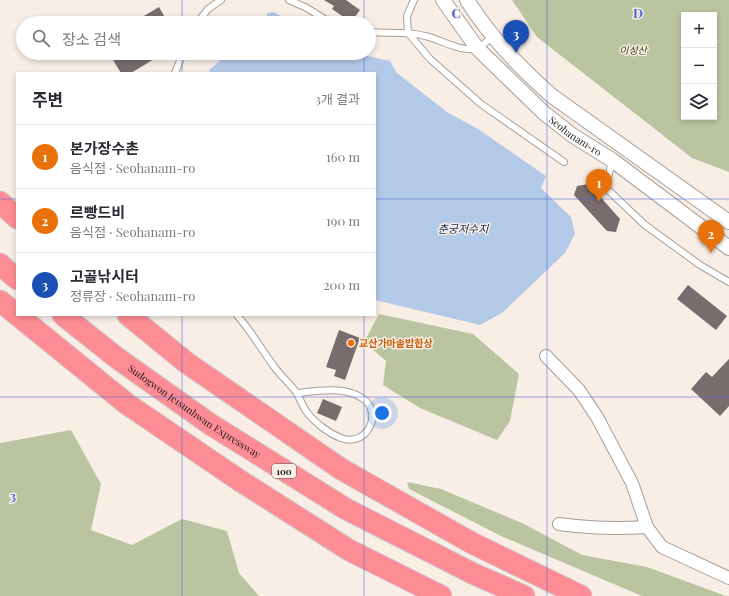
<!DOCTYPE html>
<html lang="ko">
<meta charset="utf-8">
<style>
body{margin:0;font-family:"Playfair Display","Noto Sans KR",serif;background:#f2f2f3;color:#2b2b33}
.controls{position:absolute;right:12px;top:12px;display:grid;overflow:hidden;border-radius:0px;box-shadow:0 2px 6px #0003}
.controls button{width:36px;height:36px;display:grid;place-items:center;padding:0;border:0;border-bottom:1px solid #e1e1e2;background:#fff;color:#2b2b33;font:20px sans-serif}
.you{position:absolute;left:382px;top:413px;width:14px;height:14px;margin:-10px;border:3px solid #fff;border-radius:50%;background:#1a73e8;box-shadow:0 0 0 6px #1a73e833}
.badge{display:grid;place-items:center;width:26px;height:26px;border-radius:50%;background:#1a73e8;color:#fff;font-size:13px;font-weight:700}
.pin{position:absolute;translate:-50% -33px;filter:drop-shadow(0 1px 2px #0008)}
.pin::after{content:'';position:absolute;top:21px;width:14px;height:12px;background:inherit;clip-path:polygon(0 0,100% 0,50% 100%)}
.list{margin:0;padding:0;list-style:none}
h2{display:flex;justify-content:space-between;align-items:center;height:52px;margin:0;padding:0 16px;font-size:17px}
h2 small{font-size:13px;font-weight:400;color:#7c7c81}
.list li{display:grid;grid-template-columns:26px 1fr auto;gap:12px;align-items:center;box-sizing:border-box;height:64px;padding:0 16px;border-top:1px solid #e1e1e2}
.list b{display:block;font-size:15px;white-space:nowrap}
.list p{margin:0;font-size:13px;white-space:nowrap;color:#7c7c81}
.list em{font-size:13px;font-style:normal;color:#7c7c81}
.icon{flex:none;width:22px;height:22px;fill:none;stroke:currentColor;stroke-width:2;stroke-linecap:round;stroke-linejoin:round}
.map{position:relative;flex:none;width:729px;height:596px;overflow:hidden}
.search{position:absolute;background:#fff;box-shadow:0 2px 6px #0003;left:16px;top:16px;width:360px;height:44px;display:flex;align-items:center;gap:10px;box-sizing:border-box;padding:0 14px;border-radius:22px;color:#7c7c81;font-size:15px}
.panel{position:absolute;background:#fff;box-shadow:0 2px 6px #0003;left:16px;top:72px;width:360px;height:244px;border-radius:0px}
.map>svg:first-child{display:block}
</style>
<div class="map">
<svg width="729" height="596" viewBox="0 0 729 596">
<rect width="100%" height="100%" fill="#f8eee6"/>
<!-- forest -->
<path fill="#bac4a0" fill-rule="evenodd" d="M512,0H729V172L692,158L537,37ZM684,15H714V117H684Z
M379,314L473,334L519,374L510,421L497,440L420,408L383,385L386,361L364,342Z
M71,430L101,484L91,530L132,545L182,519L227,531L239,573L259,596H0V443Z
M407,482L441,489L524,524L582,555L647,567L726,596H642L503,537L409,489Z"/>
<!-- water -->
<path fill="#b3c9e8" d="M274,12L292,23H260L267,16V13Z
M229,53H354L390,61L397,73L447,112L478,129L546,176L541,188L571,217L575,234L565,253L502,313L480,325L375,300V73H210L209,70Z"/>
<!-- building -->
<path fill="#786c6c" d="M324,0H346L360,10L351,22L332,9L334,6Z
M159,7L168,23H132Z
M124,53H164L131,73H121L113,60Z
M589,184L620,219L616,232L607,231L574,195L577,186Z
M688,285L727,316L716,330L677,299Z
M339,330L360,338L345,380L334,376L336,370L326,367Z
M729,359V406L720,416L691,389L706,372L712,377Z
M323,399L342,407L336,421L317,413Z"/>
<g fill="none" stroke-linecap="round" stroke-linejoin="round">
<defs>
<path id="service" d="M289,0L307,8L331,23
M414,0L407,16L408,33L430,59L481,104L564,162
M197,23L208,9L221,0
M369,32C388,34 406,31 425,36C440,39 461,53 477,48C482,47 488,40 492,37
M175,73L183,53
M612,160L606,188L645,225L700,265L729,282
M237,315C252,332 262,351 276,369C282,377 290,384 296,392C300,398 302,405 306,411C314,422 328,433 341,438C366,448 385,413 362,398C344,386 317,391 297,393"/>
<path id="minor" d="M546,356L579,390L597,417L632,483L647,527L662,547L729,578
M559,524C589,528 617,529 647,527"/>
<g id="tertiary">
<path id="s1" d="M443,0L477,48L544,113L572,135L612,160L729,248"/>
<path d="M467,0C490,37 519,67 552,96L729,222"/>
</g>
<g id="motorway">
<path d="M0,202L17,218"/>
<path d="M0,264L17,279"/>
<path d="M0,301L127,404L239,480L349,550L441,596"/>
<path id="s2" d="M63,315L117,358L210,424L346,509L474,574L524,596"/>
<path d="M128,315L187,363L341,469L472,543L581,596"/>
</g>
</defs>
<!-- service casing -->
<use href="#service" stroke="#a99f98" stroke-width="8"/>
<!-- minor casing -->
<use href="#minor" stroke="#a99f98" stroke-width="14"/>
<!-- tertiary casing -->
<use href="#tertiary" stroke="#a99f98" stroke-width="16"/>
<!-- motorway casing -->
<use href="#motorway" stroke="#cdcccb" stroke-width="23"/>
<!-- service -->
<use href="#service" stroke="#fff" stroke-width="6"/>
<!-- minor -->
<use href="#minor" stroke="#fff" stroke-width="12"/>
<!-- tertiary -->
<use href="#tertiary" stroke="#fff" stroke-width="14"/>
<!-- motorway -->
<use href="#motorway" stroke="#fe8c94" stroke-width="21"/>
</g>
<!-- grid -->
<path fill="none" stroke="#4c66da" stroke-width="1" stroke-opacity="0.55" d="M182,0V23M364,0V23M547,0V596M182,53V73M364,53V73M0,199H17M375,199H729M182,315V596M364,315V596M0,397H729"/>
<!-- markers -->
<circle fill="#e8710a" stroke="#f8eee6" stroke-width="1.5" cx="351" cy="343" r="4"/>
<g text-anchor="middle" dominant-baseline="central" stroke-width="3" stroke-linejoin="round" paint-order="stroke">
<!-- shield labels -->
<rect fill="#f8eee6" stroke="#5d5853" stroke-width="1" x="272" y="464" width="24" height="14" rx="3"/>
<g font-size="9" font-weight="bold" fill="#1a1714">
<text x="284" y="471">100</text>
</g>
<!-- park labels -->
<g font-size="10" font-style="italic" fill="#354003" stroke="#f8eee6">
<text x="633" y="50">이성산</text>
</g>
<!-- street labels -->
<g font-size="10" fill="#1a1714" stroke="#f8eee6">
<text stroke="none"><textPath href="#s1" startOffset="191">Seohanam-ro</textPath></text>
<text stroke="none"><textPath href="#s2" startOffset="163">Sudogwon Je1sunhwan Expressway</textPath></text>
</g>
<!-- food labels -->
<g font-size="10" font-weight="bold" fill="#c56008" stroke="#f8eee6" text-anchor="start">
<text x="359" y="343">교산가마솥밥한상</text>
</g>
<!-- water labels -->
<g font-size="11" font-style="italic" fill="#0e2b53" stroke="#f8eee6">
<text x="463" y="228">춘궁저수지</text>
</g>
</g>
<g font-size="13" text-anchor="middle" font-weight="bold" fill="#4c66da" stroke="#f8eee6" stroke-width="3" stroke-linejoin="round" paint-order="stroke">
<text x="456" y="18">C</text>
<text x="638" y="18">D</text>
<text x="13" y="501">3</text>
</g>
</svg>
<div class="controls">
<button>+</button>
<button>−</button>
<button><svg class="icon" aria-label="layers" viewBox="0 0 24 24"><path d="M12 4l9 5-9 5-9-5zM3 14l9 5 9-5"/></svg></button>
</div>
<div class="you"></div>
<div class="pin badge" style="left:599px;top:202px;background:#e8710a">1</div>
<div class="pin badge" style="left:711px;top:253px;background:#e8710a">2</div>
<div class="pin badge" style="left:516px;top:53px;background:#1a4fb4">3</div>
<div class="search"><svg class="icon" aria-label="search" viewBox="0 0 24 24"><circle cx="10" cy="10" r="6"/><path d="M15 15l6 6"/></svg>장소 검색</div>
<section class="panel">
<h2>주변<small>3개 결과</small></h2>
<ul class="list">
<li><span class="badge" style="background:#e8710a">1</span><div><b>본가장수촌</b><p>음식점 · Seohanam-ro</p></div><em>160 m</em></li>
<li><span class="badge" style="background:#e8710a">2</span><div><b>르빵드비</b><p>음식점 · Seohanam-ro</p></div><em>190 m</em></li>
<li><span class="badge" style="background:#1a4fb4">3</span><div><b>고골낚시터</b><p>정류장 · Seohanam-ro</p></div><em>200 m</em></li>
</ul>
</section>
</div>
